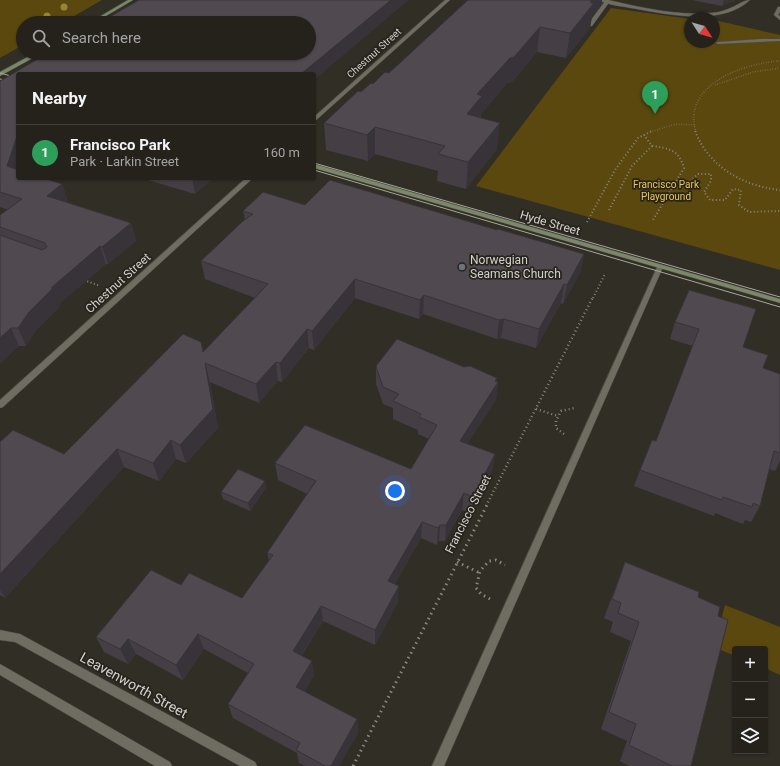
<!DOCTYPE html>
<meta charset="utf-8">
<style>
body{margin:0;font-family:Roboto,sans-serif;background:#2d2a25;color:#f1f3f6}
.controls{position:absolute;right:12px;bottom:12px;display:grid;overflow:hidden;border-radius:4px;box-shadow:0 1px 3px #0004}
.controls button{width:36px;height:36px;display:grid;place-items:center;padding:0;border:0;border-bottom:1px solid #423f3b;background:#25221c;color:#f1f3f6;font:20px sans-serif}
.compass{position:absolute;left:684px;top:12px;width:36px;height:36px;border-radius:50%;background:#25221c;box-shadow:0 1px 3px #0004;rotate:126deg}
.you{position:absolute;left:395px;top:491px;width:14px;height:14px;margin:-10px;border:3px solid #fff;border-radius:50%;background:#1a73e8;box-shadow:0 0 0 6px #1a73e833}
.badge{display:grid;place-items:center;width:26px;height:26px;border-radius:50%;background:#ee8cf8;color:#fff;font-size:13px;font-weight:700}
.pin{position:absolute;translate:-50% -33px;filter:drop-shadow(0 1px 2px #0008)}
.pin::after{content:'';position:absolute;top:21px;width:14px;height:12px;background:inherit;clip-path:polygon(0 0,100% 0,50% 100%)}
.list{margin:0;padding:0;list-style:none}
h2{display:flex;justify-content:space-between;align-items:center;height:52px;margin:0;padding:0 16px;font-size:17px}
h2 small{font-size:13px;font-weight:400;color:#a3a4a3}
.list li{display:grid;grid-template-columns:26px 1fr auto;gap:12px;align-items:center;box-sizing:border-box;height:56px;padding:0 16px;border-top:1px solid #423f3b}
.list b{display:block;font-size:15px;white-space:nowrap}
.list p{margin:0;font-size:13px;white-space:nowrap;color:#a3a4a3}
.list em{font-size:13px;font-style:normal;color:#a3a4a3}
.icon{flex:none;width:22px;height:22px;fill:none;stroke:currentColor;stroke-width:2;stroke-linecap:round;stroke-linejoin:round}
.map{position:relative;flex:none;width:780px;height:766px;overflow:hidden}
.search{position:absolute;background:#25221c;box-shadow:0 1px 3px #0004;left:16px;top:16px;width:300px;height:44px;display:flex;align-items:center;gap:10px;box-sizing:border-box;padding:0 14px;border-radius:22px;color:#a3a4a3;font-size:15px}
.panel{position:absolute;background:#25221c;box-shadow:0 1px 3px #0004;left:16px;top:72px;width:300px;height:108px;border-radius:4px}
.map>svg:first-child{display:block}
</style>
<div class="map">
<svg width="780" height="766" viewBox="0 0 780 766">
<rect width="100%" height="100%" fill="#312e26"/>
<!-- green -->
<path fill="#5a480e" d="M0,0H102L62,23H23V45L0,58Z
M611,8L690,19V42H714V20L780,35V270L476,186Z
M725,605L780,627V675L765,668V649H735V656L714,647Z"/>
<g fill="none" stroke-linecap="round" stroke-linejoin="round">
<defs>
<path id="lane" d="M606,0L610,1L592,26H588V24Z
M761,39H780V41L718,44L716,43L718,42Z"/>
<path id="street" d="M445,0H450L314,122V117Z
M599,0H608C639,7 677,16 709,13C718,13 726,10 733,7C739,4 744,0 750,0C721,27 666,14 631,8C621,6 607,5 599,0Z
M778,7H780V12L778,15L780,16V20L774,15Z
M246,178H253L3,407L0,408V400Z
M658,265H662L663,267L444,766H432Z
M0,630L20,634L255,762L257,766H240L15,642L0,640Z
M0,664L170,762L172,766H155L0,675Z"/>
<path id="secondary" d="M128,0H133L94,23H89Z
M35,53H42L0,76V72Z
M314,164L780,299V303L314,168Z"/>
</defs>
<!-- lane casing -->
<use href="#lane" stroke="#4d4a44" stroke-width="1"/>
<!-- street casing -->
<use href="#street" stroke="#4d4a44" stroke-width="1"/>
<!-- secondary casing -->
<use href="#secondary" stroke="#4d4a44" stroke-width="1"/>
<!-- path-far3 -->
<path stroke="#898680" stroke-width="1.5" stroke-dasharray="0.5 2" stroke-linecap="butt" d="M715,85L753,72L780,68
M650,132L676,124L695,125
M696,132C681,84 745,63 780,61"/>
<!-- path-far2 -->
<path stroke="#898680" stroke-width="2" stroke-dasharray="1 2.5" stroke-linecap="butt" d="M695,131C709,167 743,186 780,190
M652,146C669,148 679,150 684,168L653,220
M675,183L685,186L698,174H711V181L704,192L710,200H725L733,189L741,190L739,205L749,212L780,211
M609,210L632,166L652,146L644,135
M587,222L615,170L638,138L652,131
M84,280L100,286
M593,298L605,274"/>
<!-- path-far1 -->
<path stroke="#898680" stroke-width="2.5" stroke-dasharray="1 3" stroke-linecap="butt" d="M536,409L558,416
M564,434L556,428V421L561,411L575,408
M486,506L593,297"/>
<!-- path -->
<path stroke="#898680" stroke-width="3" stroke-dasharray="1.5 4" stroke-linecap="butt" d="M457,562L480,573
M490,599L481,594L476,588L480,571L489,561L496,560L505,565
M353,766L487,505"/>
<!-- lane -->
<use href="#lane" fill="#6f6c62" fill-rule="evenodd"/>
<!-- street -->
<use href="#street" fill="#6f6c62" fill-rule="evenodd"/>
<!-- secondary -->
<use href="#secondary" fill="#7b8769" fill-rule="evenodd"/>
<!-- tram -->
<path stroke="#a8a5a0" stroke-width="1" d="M0,73L18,78
M0,79L18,84
M314,163L780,297
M314,170L780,307"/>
</g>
<!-- trees -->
<g fill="#99823a">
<circle cx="64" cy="7" r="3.5"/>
<circle cx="47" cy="16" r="3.5"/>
</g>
<!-- wall -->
<path fill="#453f45" d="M468,0H602V3L592,16L590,28L566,58L537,52L512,82L507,83L481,114V118L497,149L466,189L437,181L438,171L375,154L368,161L326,150L324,123L361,92L389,73Z
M692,0H735L734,1L722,6Z
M18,74V170L62,184L68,202L67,203L131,223L136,241L108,264H106L59,304L60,306L36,330L26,346H19L0,363V215L8,210L0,207V81Z
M141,178H213L195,194Z
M305,205L497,230L584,254L580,273L563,304L561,303L536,348L501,338L497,339L423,314L419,319L355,298L314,350L309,348L282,382L278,381L259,403L210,382L218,428L186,463L176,459L159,481L124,467L5,598L0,595V442L64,454L201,342L204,352L255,298L205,279L201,261L245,220L243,211Z
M689,290L763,368L780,374V461L775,471L769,469L760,506L751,522L745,520L743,524L715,513L714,516L634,486L640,470L656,441L693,346L670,339L675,322Z
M376,366L496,382H498L496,400L467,444L495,454L492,471L471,513L462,510L445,541H439L437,545L421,538L395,584L398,602L375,645L323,621L302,655L314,675L304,692L357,719L358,733L339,766H305L299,763L297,753L233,718L228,704L248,673L204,649L183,680L136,654L128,664L104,652L96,637L181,585L242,598L269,560L267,553L307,494L278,480L275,463L411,469L429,439L418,434V430L393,419V408L383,404L376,384Z
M265,481L266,488L250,511L223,499L221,492Z
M625,562L698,597L718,616L691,766H629L620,761L627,741L601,729L631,641L610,632L613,622L604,618Z"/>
<!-- shaded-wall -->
<path fill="#383338" d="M391,0H409L314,80V74H301Z
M591,0H602V3L592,16L590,28L566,58L570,33Z
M724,0H735L734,1L722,6Z
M540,27L537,52L512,82L507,83L481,114L480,122L467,114L477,94L510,58Z
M500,123L497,149L466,189L468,162Z
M375,127V154L368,161L367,135Z
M18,133V169L13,183L7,166Z
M192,178H213L195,194Z
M62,184L68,202L53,213L47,196Z
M131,223L136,241L108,264L102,247Z
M100,246L106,264L59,304L60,306L36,330L26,346L18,328L29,312L51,288Z
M584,254L580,273L563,304L567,285Z
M355,279V298L314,350L312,331Z
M564,284L561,303L536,348L539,329Z
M424,295L423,314L419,319L420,300Z
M504,319L501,338L497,339L499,320Z
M11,328L19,346L0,363V338Z
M307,329L309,348L282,382L280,363Z
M276,362L278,381L259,403L256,384Z
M205,363L210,382L218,428L186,463L180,445Z
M497,378L496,387L498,382L496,400L458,458L460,441Z
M171,440L176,459L159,481L153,463Z
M117,449L124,467L5,598L0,590V574Z
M495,454L492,471L471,513L473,497Z
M265,481L266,488L250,511L248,503Z
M464,493L462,510L445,541L446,525Z
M422,522L421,538L388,597V581Z
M440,525L439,541L437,545L438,528Z
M399,586L398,602L375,645V630Z
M321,606L323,621L295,665L293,651Z
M198,634L204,649L183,680L176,665Z
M128,639L136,654L128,664L120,649Z
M312,661L314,675L299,702L296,687Z
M357,719L358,733L339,766H331Z"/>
<!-- building -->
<path fill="#504950" stroke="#383338" d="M139,0H391L301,74H18V133L7,166L18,170V178H43L62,184L47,196L131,223L102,247L100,246L51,288H53L29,312L18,328H11L0,338V235L42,250L47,247L45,243L0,227V215L22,199L0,192V81L48,53H309V23H99Z
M468,0H591V3H594L570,33L540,27L514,57L510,58L477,94L482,96L467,114L500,123L468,162L438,154L445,146L375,127L367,135L324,123L358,91L361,92L371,83L373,84L385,72L389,73Z
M330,180L497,230L498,229L584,254L567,285L564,284L539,329L504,319L499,320L424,295L420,300L355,279L312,331L307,329L280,363L276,362L256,384L205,363L213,409L180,445L171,440L153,463L117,449L0,574V442L13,430L64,454L183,334L201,342L203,352L268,284L201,261L243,221L253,214L243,211L263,192L305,205Z
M689,290L756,309L743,347L768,355L763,368L780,374V453L774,451L760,506L753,503L752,507L723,497L722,500L640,470L652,440L656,441L699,329L675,322Z
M397,339L464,367L470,366L497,378L495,381L498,382L460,441L495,454L473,497L464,493L446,525H440L438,528L422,522L388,581L399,586L375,630L321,606L293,651L312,661L296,687L357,719L331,766H325L296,750L300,743L228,704L254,664L198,634L176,665L128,639L120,649L96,637L151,570L181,585L189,573L242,598L273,555L267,553L316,481L275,463L305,425L411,469L437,425L419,417L421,414L393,401L399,394L383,387L376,366Z
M238,469L265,481L248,503L221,492Z
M625,562L699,592L698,597L720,607L718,616L728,620L691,766H672L629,745L636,724L609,712L639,622L618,613L621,603L612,599Z"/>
<!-- markers -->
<circle fill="#6b7280" stroke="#27241d" stroke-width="1.5" cx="462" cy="267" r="4"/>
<g text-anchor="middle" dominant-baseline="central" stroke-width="3.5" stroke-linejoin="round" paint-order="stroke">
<!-- far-street labels -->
<g font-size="10" fill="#d3d1cc" stroke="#27241d">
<text transform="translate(374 53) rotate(-42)">Chestnut Street</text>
</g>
<!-- far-park labels -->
<g font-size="10" fill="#eec74b" stroke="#27241d">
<text x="666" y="184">Francisco Park<tspan x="666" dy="12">Playground</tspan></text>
</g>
<!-- street labels -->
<g font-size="12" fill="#d3d1cc" stroke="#27241d">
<text transform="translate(550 223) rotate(16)">Hyde Street</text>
<text transform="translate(118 283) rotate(-42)">Chestnut Street</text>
<text transform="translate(468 514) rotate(-63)">Francisco Street</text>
</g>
<!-- poi labels -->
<g font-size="12" fill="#d3d1cc" stroke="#27241d" text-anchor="start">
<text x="470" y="260">Norwegian<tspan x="470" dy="14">Seamans Church</tspan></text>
</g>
<!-- near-street labels -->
<g font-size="14" fill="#d3d1cc" stroke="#27241d">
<text transform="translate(134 685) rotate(29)">Leavenworth Street</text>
</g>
</g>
</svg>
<div class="controls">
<button>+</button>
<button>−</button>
<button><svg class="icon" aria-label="layers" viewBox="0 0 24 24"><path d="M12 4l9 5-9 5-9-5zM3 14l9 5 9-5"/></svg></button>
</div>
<svg class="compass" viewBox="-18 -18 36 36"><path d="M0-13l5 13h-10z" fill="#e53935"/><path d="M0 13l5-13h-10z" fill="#a3a4a3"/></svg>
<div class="you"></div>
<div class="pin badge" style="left:655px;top:114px;background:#2e9e5b">1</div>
<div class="search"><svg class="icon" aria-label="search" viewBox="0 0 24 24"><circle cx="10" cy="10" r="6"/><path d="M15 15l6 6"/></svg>Search here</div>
<section class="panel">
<h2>Nearby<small></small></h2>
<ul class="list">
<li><span class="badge" style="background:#2e9e5b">1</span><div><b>Francisco Park</b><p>Park · Larkin Street</p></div><em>160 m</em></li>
</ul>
</section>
</div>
